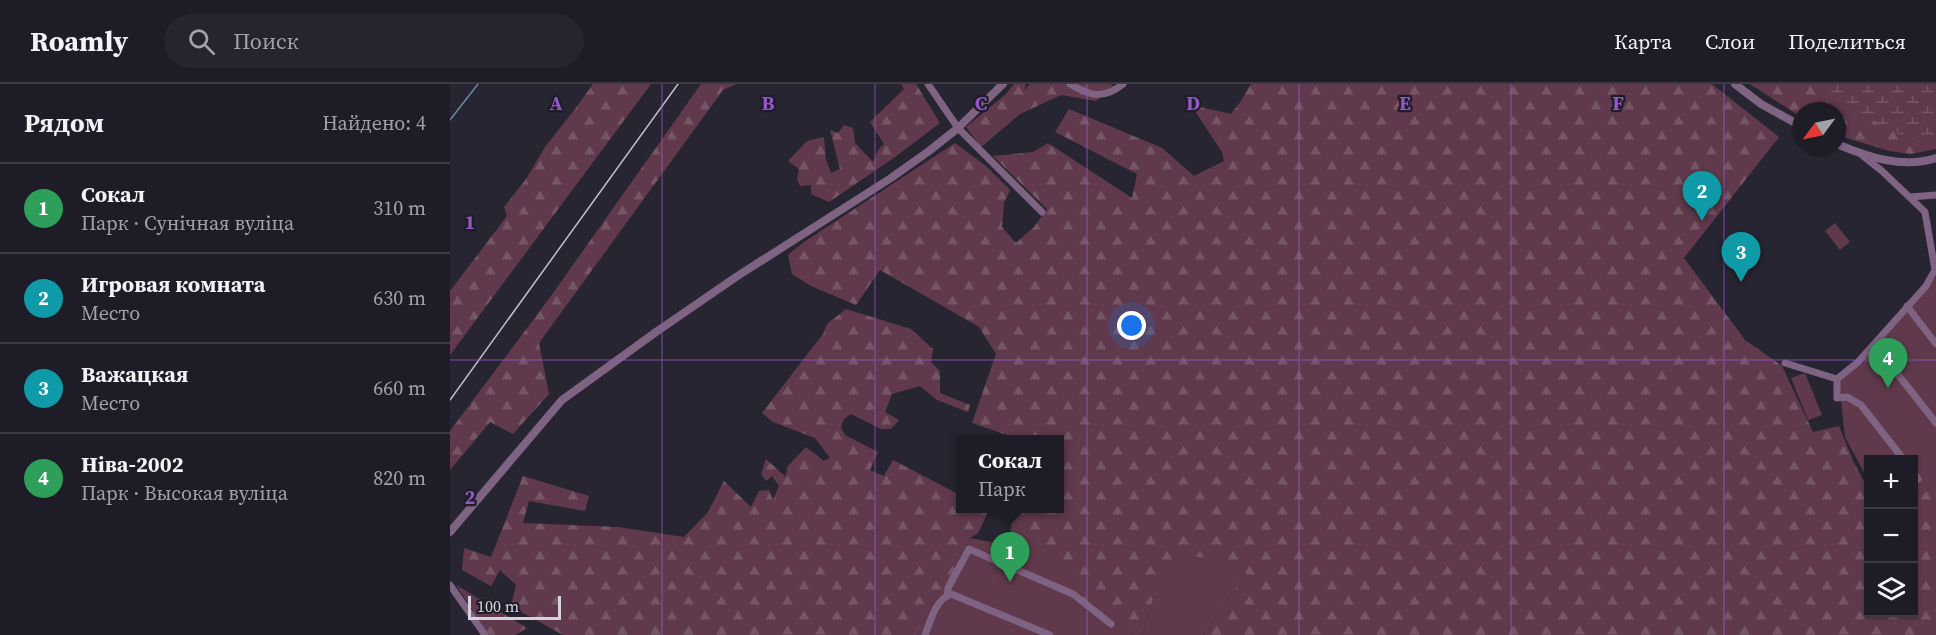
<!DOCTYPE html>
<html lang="ru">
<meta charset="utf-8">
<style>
body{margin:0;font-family:"Source Serif 4",serif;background:#26252e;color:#f1f3f6}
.controls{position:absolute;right:18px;bottom:18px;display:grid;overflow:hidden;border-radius:0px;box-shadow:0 2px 4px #0004}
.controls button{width:54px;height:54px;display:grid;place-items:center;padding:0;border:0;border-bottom:2px solid #3c3a43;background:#1e1c26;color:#f1f3f6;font:30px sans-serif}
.compass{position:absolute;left:1342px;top:18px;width:54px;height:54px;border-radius:50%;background:#1e1c26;box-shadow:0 2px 4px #0004;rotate:237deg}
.scale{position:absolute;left:18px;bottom:15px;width:93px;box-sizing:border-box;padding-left:6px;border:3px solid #d5d3dc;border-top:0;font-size:16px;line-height:21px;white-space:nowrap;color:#d5d3dc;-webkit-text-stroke:4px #1f1c29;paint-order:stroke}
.you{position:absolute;left:682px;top:242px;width:21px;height:21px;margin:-15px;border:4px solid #fff;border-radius:50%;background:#1a73e8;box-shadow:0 0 0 9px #1a73e833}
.badge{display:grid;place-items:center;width:39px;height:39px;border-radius:50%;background:#b45309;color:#fff;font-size:20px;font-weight:700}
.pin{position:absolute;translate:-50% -50px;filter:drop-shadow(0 2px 3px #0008)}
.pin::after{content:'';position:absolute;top:32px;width:21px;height:18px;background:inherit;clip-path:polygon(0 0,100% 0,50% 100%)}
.popup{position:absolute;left:506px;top:351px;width:108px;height:78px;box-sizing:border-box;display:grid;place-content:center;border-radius:0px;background:#1e1c26;filter:drop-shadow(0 2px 4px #0005);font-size:20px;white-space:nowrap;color:#a1a1a7}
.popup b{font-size:22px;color:#f1f3f6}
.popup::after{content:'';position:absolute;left:50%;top:100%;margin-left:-12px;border:12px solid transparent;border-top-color:#1e1c26}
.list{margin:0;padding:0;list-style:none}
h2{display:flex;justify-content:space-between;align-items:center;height:78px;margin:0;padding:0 24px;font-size:26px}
h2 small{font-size:20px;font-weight:400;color:#a1a1a7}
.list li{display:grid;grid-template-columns:39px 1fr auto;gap:18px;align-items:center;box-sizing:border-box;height:90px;padding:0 24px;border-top:2px solid #3c3a43}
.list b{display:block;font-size:22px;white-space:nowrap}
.list p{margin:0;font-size:20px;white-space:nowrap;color:#a1a1a7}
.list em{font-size:20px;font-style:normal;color:#a1a1a7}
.icon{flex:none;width:33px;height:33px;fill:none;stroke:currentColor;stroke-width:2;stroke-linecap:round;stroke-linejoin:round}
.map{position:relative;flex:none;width:1486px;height:551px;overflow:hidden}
header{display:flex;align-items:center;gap:36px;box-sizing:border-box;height:84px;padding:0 30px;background:#1e1c26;border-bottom:2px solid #3c3a43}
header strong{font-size:28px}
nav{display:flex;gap:33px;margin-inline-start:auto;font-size:21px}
.search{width:420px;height:54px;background:#26252e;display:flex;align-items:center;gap:15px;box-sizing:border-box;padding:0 21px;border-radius:33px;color:#a1a1a7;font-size:22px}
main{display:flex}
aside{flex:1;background:#1e1c26}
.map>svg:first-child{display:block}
</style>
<header>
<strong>Roamly</strong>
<div class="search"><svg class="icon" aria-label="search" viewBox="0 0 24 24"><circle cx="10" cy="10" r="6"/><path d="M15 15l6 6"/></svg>Поиск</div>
<nav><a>Карта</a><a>Слои</a><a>Поделиться</a></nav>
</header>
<main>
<aside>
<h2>Рядом<small>Найдено: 4</small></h2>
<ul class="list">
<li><span class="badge" style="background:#2e9e5b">1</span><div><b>Сокал</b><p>Парк · Сунічная вуліца</p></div><em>310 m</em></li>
<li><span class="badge" style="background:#0f9aa8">2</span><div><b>Игровая комната</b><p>Место</p></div><em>630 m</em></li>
<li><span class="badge" style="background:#0f9aa8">3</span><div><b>Важацкая</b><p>Место</p></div><em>660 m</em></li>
<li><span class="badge" style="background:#2e9e5b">4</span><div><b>Ніва-2002</b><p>Парк · Высокая вуліца</p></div><em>820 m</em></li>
</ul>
</aside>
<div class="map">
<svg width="1486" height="551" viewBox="0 0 1486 551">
<defs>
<pattern id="forest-firs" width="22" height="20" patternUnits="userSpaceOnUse" patternTransform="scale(1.5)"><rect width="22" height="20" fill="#603a4c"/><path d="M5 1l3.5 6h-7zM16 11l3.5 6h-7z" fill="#765665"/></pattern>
<pattern id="wetland-marsh" width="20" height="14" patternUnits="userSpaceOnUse" patternTransform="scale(1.5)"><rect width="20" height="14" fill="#603a4c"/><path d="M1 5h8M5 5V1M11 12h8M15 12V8" fill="none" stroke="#765665"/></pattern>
</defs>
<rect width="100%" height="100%" fill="#282533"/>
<!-- forest -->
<path fill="url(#forest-firs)" d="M143,0H201L0,271V207L57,132L54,123L76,95L95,63L125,25Z
M251,0H286L273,6L89,259L99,310L63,350L40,338L0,386V347L101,212Z
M451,0H466L490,39L445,73L379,118L361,110V101L350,102L347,95L349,85L338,77L357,57L374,53L376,76L381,89L390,85L380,46L388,49L394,41L403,44L405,59L423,78L428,66L434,60L420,38L454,5Z
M564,0H576L574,6L580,0H661L663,2L646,17L611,11L570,30L531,63L516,43L556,10Z
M801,0H1262L1329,53L1234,174L1295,256L1332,282L1363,348L1389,342L1404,379L1418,405V528H1464V414L1486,401V551H754L796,489L703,516L692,551H685L633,521L574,464L560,462L562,425L610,424V356L569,355L522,339L546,270L529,243L430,186L406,221L361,202L342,190L338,171L354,158L505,59L536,82L560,106L554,119L552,143L566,159L584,143L597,125L543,72L583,68L598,59L682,114L687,90L605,48L619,25L712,64L744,92L774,77L772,68L741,21L781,30L791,17Z
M1300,0H1486V65L1461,70L1439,67L1387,51V27H1351V33Z
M396,225L461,245L483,265L481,278L490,287V309L520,321L518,328L487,316L470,302L442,310L435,328L449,336L441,345H431L401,330L394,335L391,343L395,351L428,368L420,386L434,392L443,376L510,411V424L536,425L539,426L528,449L520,454L493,509L488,512L465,551H113L61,522L66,501L50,486L41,502L12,486L14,464L41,473L73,392L139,412L135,427L79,417L73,439L168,443L234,453L258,428L274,397L301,423L309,407L319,406L323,416L329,402L322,392L316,397L311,390L316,375L336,393L337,383L356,363L374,377L380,374L365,354L323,338L312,329L373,250L377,240Z
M6,501L77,544L65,551H39Z"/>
<!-- wetland -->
<path fill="url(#wetland-marsh)" d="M1357,0H1486V55L1471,57L1451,51Z"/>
<!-- garden -->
<path fill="#603a4c" d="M1385,139L1400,158L1390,166L1375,147Z
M1486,193V401L1464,414V376H1418V396L1395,353L1389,298L1459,225Z
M1355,289L1372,331L1358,336L1341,294Z
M520,454L595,469L616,488L633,521L685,551H465L488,512L493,509Z
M732,472L766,474L796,489L754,551H692L703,516Z"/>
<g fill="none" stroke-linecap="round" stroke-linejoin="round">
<!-- stream -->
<path stroke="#6a8aa1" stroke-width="1.5" d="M0,36L28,0"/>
<!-- minor -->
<path stroke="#7f6382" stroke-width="7" d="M478,0L508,44L592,128
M620,0C640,12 653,16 673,0
M1460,113L1486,111
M1457,222L1486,260
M1424,260L1486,339
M1335,279L1387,295L1408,278L1476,202L1485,186L1475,128L1432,87L1413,72
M1387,295V314L1397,313L1411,321L1454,376
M1464,389L1468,395
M0,501L35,551
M497,512L498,504L519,465L623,510L661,540
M475,551C481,536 485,516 501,510L600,551"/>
<!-- tertiary -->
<path stroke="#7f6382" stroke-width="8" d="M1285,0L1311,20L1351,42
M1387,60C1417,73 1453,85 1486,74
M0,448L112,316L206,248L286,193L441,94L479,67L508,44L553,0"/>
<!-- rail -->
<path stroke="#c2c0c9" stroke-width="1.5" d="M0,316L228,0"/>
</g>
<!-- grid -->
<path fill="none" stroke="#9256c6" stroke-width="1.5" stroke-opacity="0.55" d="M212,0V551M425,0V551M637,0V551M849,0V551M1061,0V551M1274,0V551M0,276H1486"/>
<g font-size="20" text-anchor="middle" font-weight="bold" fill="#9256c6" stroke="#1f1c29" stroke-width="4.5" stroke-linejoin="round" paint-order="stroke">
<text x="106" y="26">A</text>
<text x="318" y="26">B</text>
<text x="531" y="26">C</text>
<text x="743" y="26">D</text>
<text x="955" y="26">E</text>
<text x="1168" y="26">F</text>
<text x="20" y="145">1</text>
<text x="20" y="420">2</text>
</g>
</svg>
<div class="controls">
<button>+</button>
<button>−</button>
<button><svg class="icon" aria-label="layers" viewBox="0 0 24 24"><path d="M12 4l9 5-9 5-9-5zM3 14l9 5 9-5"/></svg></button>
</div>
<svg class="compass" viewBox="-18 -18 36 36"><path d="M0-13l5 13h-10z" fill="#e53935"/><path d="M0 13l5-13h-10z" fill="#a1a1a7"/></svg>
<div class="scale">100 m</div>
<div class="you"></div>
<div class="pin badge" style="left:560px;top:498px;background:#2e9e5b">1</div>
<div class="popup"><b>Сокал</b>Парк</div>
<div class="pin badge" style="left:1252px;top:137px;background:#0f9aa8">2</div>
<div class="pin badge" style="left:1291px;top:198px;background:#0f9aa8">3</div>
<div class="pin badge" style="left:1438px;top:304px;background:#2e9e5b">4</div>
</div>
</main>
